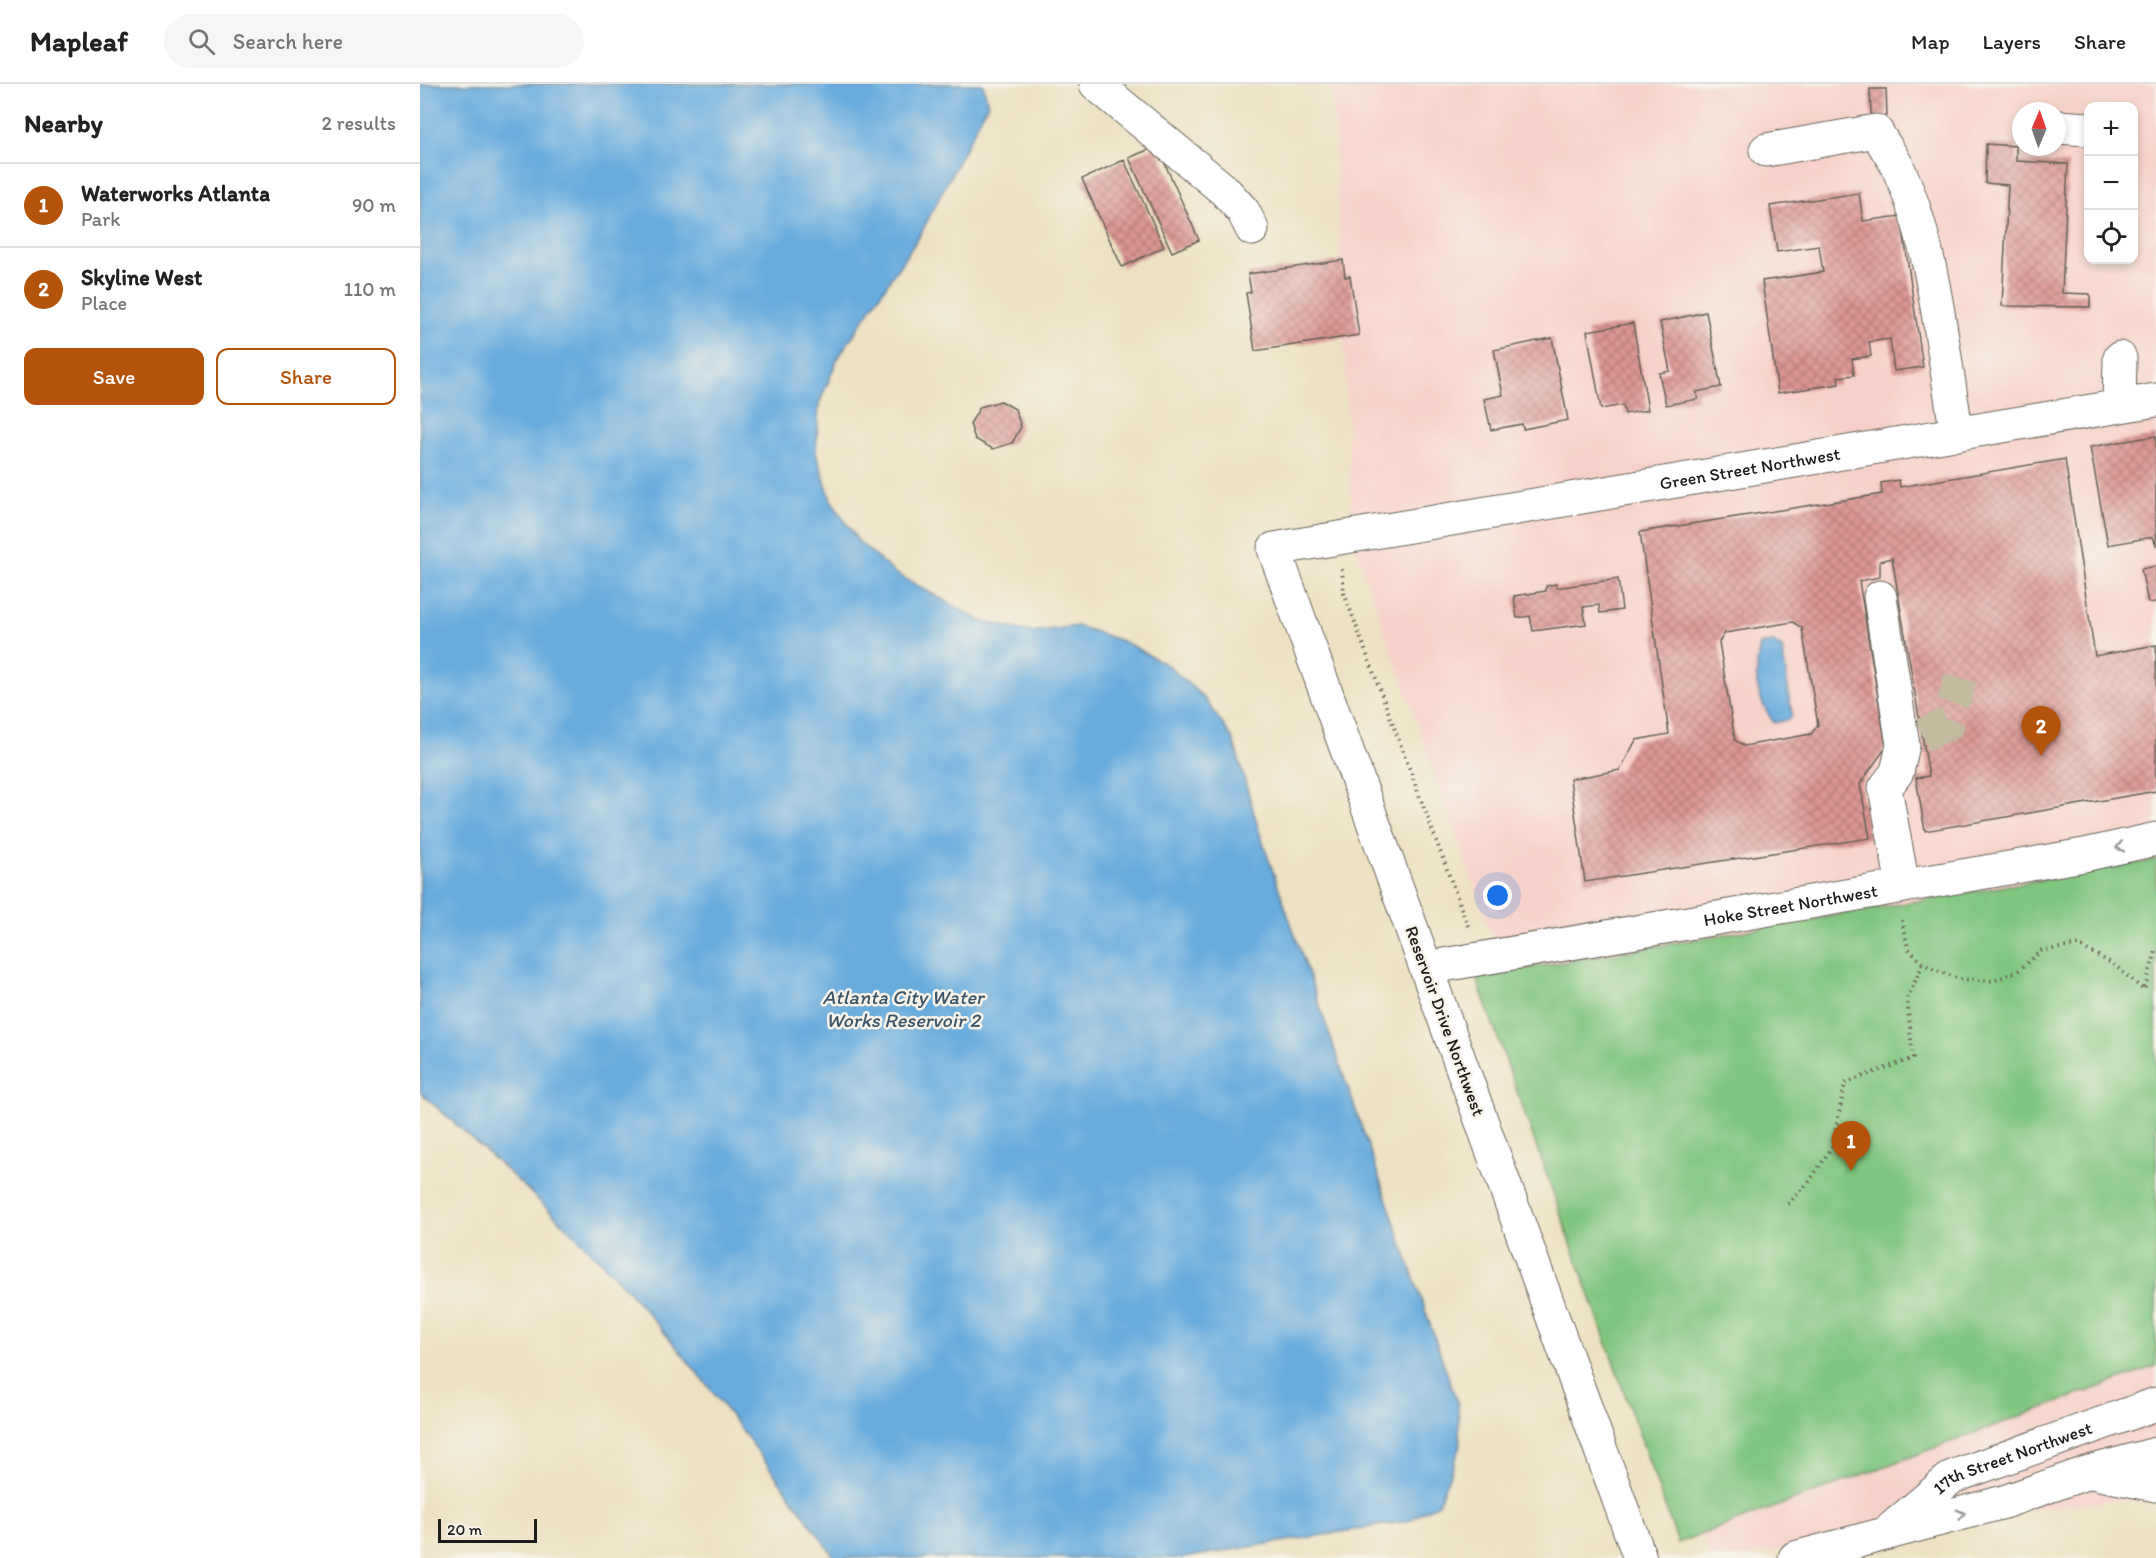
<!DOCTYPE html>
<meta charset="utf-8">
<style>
body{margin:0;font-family:Itim,sans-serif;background:#f6f6f6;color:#222}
.controls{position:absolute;right:18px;top:18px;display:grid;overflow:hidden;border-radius:12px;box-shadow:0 3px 9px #0003}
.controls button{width:54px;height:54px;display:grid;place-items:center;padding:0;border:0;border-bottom:2px solid #e0e0e0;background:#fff;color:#222;font:30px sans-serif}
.compass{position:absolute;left:1592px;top:18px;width:54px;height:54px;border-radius:50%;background:#fff;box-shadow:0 3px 9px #0003;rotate:2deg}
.scale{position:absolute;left:18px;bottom:15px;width:99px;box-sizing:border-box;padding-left:6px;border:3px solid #1c1c1c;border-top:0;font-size:16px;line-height:21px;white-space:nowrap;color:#1c1c1c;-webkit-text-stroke:4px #f7f3e8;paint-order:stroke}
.you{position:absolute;left:1078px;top:812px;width:21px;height:21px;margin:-15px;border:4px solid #fff;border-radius:50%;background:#1a73e8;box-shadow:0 0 0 9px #1a73e833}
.badge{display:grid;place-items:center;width:39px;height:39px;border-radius:50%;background:#b45309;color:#fff;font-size:20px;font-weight:700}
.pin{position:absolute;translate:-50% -50px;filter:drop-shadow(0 2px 3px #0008)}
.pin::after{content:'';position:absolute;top:32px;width:21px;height:18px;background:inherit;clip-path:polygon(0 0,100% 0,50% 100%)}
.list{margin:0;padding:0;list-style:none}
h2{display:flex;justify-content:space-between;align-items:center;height:78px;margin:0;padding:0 24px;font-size:26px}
h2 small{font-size:20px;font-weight:400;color:#767676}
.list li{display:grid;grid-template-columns:39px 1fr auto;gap:18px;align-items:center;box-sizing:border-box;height:84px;padding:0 24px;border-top:2px solid #e0e0e0}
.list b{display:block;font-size:22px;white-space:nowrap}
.list p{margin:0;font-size:20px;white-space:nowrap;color:#767676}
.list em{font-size:20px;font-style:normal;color:#767676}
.actions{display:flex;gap:12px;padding:18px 24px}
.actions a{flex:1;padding:14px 0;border:2px solid #b45309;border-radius:12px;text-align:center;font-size:21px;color:#b45309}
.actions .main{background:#b45309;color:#fff}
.icon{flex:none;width:33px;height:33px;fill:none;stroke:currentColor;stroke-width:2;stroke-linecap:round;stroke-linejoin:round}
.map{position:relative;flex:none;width:1736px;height:1474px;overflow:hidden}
header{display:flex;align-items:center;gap:36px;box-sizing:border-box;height:84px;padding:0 30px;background:#fff;border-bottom:2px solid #e0e0e0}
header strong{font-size:28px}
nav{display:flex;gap:33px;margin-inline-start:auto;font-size:21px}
.search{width:420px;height:54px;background:#f6f6f6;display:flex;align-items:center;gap:15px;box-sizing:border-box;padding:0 21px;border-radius:33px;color:#767676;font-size:22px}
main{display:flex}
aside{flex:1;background:#fff}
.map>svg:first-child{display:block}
</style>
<header>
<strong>Mapleaf</strong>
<div class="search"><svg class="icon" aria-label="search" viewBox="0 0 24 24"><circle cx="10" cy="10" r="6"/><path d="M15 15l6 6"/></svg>Search here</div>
<nav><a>Map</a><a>Layers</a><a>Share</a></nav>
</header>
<main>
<aside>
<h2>Nearby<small>2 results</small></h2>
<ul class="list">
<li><span class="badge">1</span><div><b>Waterworks Atlanta</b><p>Park</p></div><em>90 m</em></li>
<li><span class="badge">2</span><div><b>Skyline West</b><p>Place</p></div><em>110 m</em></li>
</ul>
<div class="actions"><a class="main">Save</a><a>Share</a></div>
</aside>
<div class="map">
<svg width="1736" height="1474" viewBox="0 0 1736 1474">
<defs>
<pattern id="building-cross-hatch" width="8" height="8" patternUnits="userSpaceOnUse" patternTransform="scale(1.5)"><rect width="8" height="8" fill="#dc9793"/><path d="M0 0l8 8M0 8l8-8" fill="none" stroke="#b27a77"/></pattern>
</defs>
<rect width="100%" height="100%" fill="#f7f3e8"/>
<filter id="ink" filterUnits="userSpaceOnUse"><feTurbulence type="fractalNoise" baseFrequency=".0167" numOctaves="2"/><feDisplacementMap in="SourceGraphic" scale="12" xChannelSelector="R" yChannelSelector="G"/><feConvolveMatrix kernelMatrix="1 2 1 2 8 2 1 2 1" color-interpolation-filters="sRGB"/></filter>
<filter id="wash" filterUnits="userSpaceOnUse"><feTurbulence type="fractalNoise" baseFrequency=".008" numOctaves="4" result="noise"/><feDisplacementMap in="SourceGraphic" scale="24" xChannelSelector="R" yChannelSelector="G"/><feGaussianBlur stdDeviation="1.35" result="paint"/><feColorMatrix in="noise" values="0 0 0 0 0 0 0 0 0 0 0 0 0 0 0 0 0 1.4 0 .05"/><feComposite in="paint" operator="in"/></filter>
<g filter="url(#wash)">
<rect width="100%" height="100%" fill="#ede1c1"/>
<!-- built -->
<path fill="#f7d1c9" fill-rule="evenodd" d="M912,0H1736V1413L1554,1430L1318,1474H1290L933,457ZM1668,22H1714V176H1668ZM1601,27H1637V63H1601Z"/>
<!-- park -->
<path fill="#81c680" stroke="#4e714e" stroke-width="1.5" d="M1736,776V1282L1258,1459L1056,893Z"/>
<!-- water -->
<path fill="#68abdd" stroke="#42647c" stroke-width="1.5" d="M0,0H563L568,20L500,151L418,274L399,320L396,369L411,416L438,457L475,489L561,537L610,548L658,542L705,558L749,582L785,615L813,655L840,750L1038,1321L1040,1364L1018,1420L988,1437L763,1474H415C350,1383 285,1293 210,1209C145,1137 72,1073 0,1008Z
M1353,558L1362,564L1372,630L1370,635L1354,639C1334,610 1334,593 1340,561Z"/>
<g id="blocks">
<!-- building -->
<path fill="url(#building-cross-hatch)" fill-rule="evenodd" d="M1450,5H1466L1467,32H1451Z
M1566,60L1596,62V77L1648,80L1642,209L1670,210V223L1582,222L1588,101L1565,99Z
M737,62L779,156L752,168L709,74Z
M704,76L744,163L702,183L662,95Z
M1439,109L1443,137L1481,132L1503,283L1474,287L1470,255L1449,258L1451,272L1432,275L1434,291L1418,293L1419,300L1358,309L1342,197L1403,188L1399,162L1357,168L1350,122Z
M923,176L925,193L930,192L939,251L835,267L826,209L831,208L828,190Z
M1286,228L1301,303L1276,308L1278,315L1246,321L1239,289L1250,287L1240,238Z
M1213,239L1228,326L1205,330L1203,321L1181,325L1167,247Z
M1132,254L1148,336L1103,345L1102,340L1071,346L1064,315L1083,311L1074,266Z
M581,317L595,325L601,343L592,359L573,365L555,355L550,340L560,323Z
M1736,352V462L1733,453L1688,461L1670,363Z
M1645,375L1675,572L1736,561V707L1505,747L1496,694L1509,692L1472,474L1460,477V493L1439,497L1466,663L1440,700L1450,754L1165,798L1150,695L1200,686L1216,656L1249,650L1220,448L1462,410L1461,399L1479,396L1480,403ZM1373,538L1382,544L1398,641L1391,650L1324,662L1315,656L1299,558L1305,549Z
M1736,482V518L1728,519L1721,485Z
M1198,495L1202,526L1180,529L1179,521L1163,523L1166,540L1113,547L1110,532L1097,534L1094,512L1126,507V502L1136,500V504Z"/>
</g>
</g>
<g filter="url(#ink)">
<use href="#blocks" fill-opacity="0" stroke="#656156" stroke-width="1.5"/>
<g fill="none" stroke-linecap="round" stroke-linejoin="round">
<!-- minor-tunnel -->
<path stroke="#c3baa0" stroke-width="33" stroke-dasharray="33 16" stroke-linecap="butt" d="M1502,651L1528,640L1540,594"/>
<defs>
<g id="minor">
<path d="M676,0L804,106L823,127L832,145"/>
<path d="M1637,43L1668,45"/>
<path d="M1346,66L1456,47C1463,60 1473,73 1479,86C1515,165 1522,265 1537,350"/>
<path d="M1699,322L1700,274"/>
<path d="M1460,513L1483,661L1477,688L1465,704L1483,802"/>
<path id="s1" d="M1006,884L1664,771L1736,755"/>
<path d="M1680,1390L1736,1401"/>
<path id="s2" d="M1472,1444L1532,1393L1736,1320"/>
<path id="s3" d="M1220,1474L854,465L1736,316"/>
<path d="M1375,1474L1584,1418L1666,1389L1736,1370"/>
</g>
</defs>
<!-- minor casing -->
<use href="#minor" stroke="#656156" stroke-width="35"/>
<!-- path -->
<path stroke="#656156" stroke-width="4" stroke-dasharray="1.5 4.5" stroke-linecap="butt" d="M922,485L924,509L1048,842
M1482,836L1488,864L1503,880
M1368,1120L1389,1098L1412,1063L1425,999L1493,974L1487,915L1503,880L1539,895L1574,897L1599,886L1621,867L1658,861L1693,880L1724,906L1736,867"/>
<!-- minor -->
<use href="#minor" stroke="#fff" stroke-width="33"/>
</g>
<!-- one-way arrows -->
<defs><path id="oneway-chevron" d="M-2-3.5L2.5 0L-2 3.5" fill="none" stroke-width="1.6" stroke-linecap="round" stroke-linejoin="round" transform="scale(1.5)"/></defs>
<g stroke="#999">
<use href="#oneway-chevron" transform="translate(1700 763) rotate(167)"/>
<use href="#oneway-chevron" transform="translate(1541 1430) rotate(-15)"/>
</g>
</g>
<g text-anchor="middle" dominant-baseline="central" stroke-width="5" stroke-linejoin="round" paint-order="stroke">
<!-- street labels -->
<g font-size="18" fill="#1c1c1c" stroke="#f7f3e8">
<text stroke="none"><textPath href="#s3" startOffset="1556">Green Street Northwest</textPath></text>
<text stroke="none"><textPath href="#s1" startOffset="370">Hoke Street Northwest</textPath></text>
<text transform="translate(1025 937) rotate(70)">Reservoir Drive Northwest</text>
<text stroke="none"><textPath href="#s2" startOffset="142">17th Street Northwest</textPath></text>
</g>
<!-- water labels -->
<g font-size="20" font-style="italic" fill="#3a5569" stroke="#f7f3e8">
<text x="483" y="913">Atlanta City Water<tspan x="483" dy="23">Works Reservoir 2</tspan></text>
</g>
</g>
</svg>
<div class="controls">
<button>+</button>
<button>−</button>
<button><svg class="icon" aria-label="locate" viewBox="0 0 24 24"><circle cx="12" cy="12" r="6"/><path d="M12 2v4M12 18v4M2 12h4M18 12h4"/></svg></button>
</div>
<svg class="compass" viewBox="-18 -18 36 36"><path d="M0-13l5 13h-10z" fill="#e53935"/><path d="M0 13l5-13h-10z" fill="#767676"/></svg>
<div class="scale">20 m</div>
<div class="you"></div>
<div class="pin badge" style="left:1431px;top:1087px">1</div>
<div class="pin badge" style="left:1621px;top:672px">2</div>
</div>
</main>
